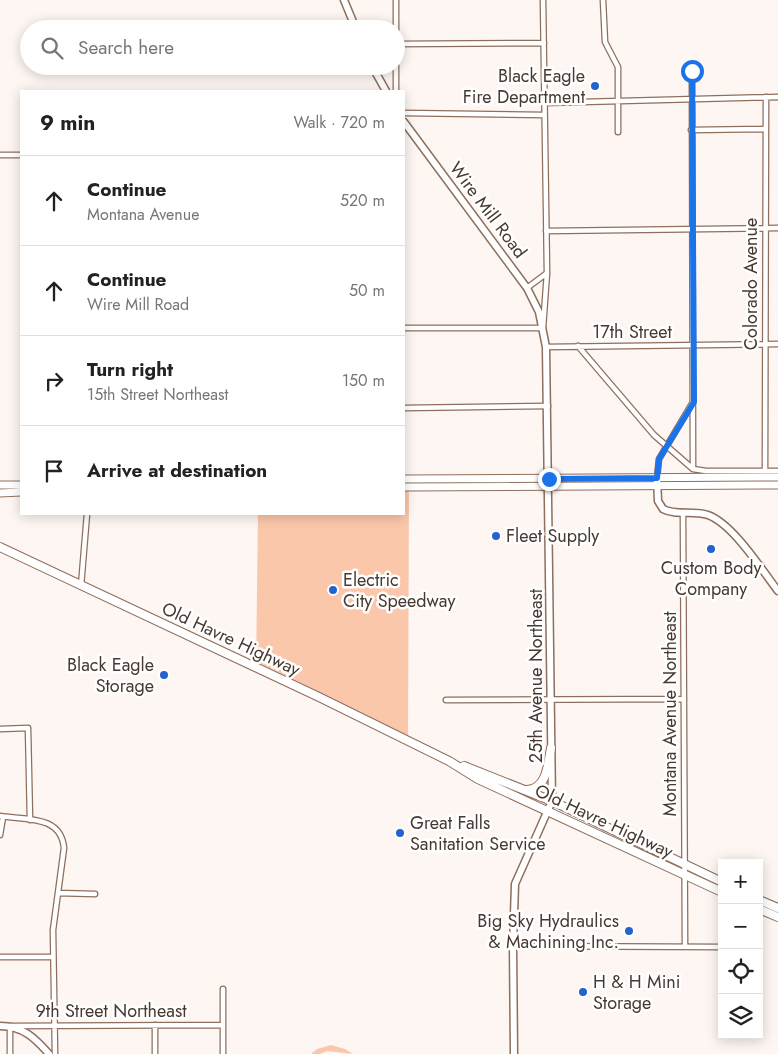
<!DOCTYPE html>
<meta charset="utf-8">
<style>
body{margin:0;font-family:Jost,sans-serif;background:#f2f2f2;color:#222}
.controls{position:absolute;right:15px;bottom:15px;display:grid;overflow:hidden;border-radius:0px;box-shadow:0 2px 12px #0003}
.controls button{width:45px;height:45px;display:grid;place-items:center;padding:0;border:0;border-bottom:1px solid #e0e0e0;background:#fff;color:#222;font:25px sans-serif}
.stop{position:absolute;width:15px;height:15px;margin:-11px;border:4px solid #1a73e8;border-radius:50%;background:#fff}
.stop.end{background:#1a73e8;border-color:#fff;box-shadow:0 1px 5px #0008}
.list{margin:0;padding:0;list-style:none}
h2{display:flex;justify-content:space-between;align-items:center;height:65px;margin:0;padding:0 20px;font-size:21px}
h2 small{font-size:16px;font-weight:400;color:#767676}
.list li{display:grid;grid-template-columns:32px 1fr auto;gap:15px;align-items:center;box-sizing:border-box;height:90px;padding:0 20px;border-top:1px solid #e0e0e0}
.list b{display:block;font-size:19px;white-space:nowrap}
.list p{margin:0;font-size:16px;white-space:nowrap;color:#767676}
.list em{font-size:16px;font-style:normal;color:#767676}
.icon{flex:none;width:28px;height:28px;fill:none;stroke:currentColor;stroke-width:2;stroke-linecap:round;stroke-linejoin:round}
.map{position:relative;flex:none;width:778px;height:1054px;overflow:hidden}
.search{position:absolute;background:#fff;box-shadow:0 2px 12px #0003;left:20px;top:20px;width:385px;height:55px;display:flex;align-items:center;gap:12px;box-sizing:border-box;padding:0 18px;border-radius:28px;color:#767676;font-size:19px}
.panel{position:absolute;background:#fff;box-shadow:0 2px 12px #0003;left:20px;top:90px;width:385px;height:425px;border-radius:0px}
.map>svg:first-child{display:block}
</style>
<div class="map">
<svg width="778" height="1054" viewBox="0 0 778 1054">
<rect width="100%" height="100%" fill="#fef6f2"/>
<!-- green -->
<path fill="#fbc7aa" d="M404,487H409L408,740L256,667L258,514H404Z
M331,1045L345,1049L353,1054L327,1051L320,1054H311L317,1049Z"/>
<g fill="none" stroke-linecap="round" stroke-linejoin="round">
<defs>
<path id="street" d="M603,0L605,42L618,67V132
M397,44L544,43
M396,58V0
M692,71L693,469
M396,91V66
M544,103L778,97
M404,113L544,115
M691,130L765,129
M0,155H21
M546,231L778,228
M527,288L547,273
M404,328H543L547,273L543,0
M578,346L654,435L693,469L706,471H778
M546,347L778,344
M404,408L548,406
M765,471L766,97
M657,478L659,459L693,402
M683,512L685,946
M81,586L87,514
M446,700L684,699
M0,729L28,728L30,820
M0,816C26,820 61,815 64,848L53,930L55,1054
M0,835L3,817
M58,893L95,894
M513,946L722,947
M0,957H53
M223,989V1054
M155,1025V1054
M10,1054V1026L223,1025"/>
<path id="secondary" d="M344,0L356,29
M372,66L386,91
M404,122L527,288L539,312L546,347L552,801L515,884L513,946L514,1054
M657,478L658,501L663,509C676,516 693,510 708,515C733,524 762,570 778,591
M0,1026C23,1026 35,1038 49,1054"/>
<path id="primary" d="M404,479L778,477
M0,485H21
M404,487L778,485
M0,493L21,492"/>
<path id="highway" d="M0,547L319,697L449,761L478,779L722,892
M464,766L552,801L722,882
M527,790C547,789 548,764 551,748
M759,900L778,908
M759,909L778,917"/>
</defs>
<!-- street casing -->
<use href="#street" stroke="#8e6e5c" stroke-width="7"/>
<!-- secondary casing -->
<use href="#secondary" stroke="#8e6e5c" stroke-width="9"/>
<!-- primary casing -->
<use href="#primary" stroke="#8e6e5c" stroke-width="9"/>
<!-- highway casing -->
<use href="#highway" stroke="#8e6e5c" stroke-width="10"/>
<!-- street -->
<use href="#street" stroke="#fff" stroke-width="4.5"/>
<!-- secondary -->
<use href="#secondary" stroke="#fff" stroke-width="6"/>
<!-- primary -->
<use href="#primary" stroke="#fff" stroke-width="7"/>
<!-- highway -->
<use href="#highway" stroke="#fff" stroke-width="8"/>
</g>
<g fill="none" stroke-linecap="round" stroke-linejoin="round">
<!-- route -->
<path stroke="#1a73e8" stroke-width="6" d="M549,479L657,478L659,459L694,402L692,71"/>
</g>
<!-- markers -->
<g fill="#2562ce" stroke="#fff" stroke-width="2">
<circle cx="595" cy="86" r="5"/>
<circle cx="496" cy="536" r="5"/>
<circle cx="711" cy="549" r="5"/>
<circle cx="333" cy="590" r="5"/>
<circle cx="164" cy="675" r="5"/>
<circle cx="400" cy="833" r="5"/>
<circle cx="629" cy="931" r="5"/>
<circle cx="583" cy="992" r="5"/>
</g>
<g text-anchor="middle" dominant-baseline="central" stroke-width="5" stroke-linejoin="round" paint-order="stroke">
<!-- poi labels -->
<g font-size="18" fill="#473931" stroke="#fff" text-anchor="start">
<text x="585" y="76" text-anchor="end">Black Eagle<tspan x="585" dy="21">Fire Department</tspan></text>
<text x="506" y="536">Fleet Supply</text>
<text x="711" y="568" text-anchor="middle">Custom Body<tspan x="711" dy="21">Company</tspan></text>
<text x="343" y="580">Electric<tspan x="343" dy="21">City Speedway</tspan></text>
<text x="154" y="665" text-anchor="end">Black Eagle<tspan x="154" dy="21">Storage</tspan></text>
<text x="410" y="823">Great Falls<tspan x="410" dy="21">Sanitation Service</tspan></text>
<text x="619" y="921" text-anchor="end">Big Sky Hydraulics<tspan x="619" dy="21">&amp; Machining Inc.</tspan></text>
<text x="593" y="982">H &amp; H Mini<tspan x="593" dy="21">Storage</tspan></text>
</g>
<!-- street labels -->
<g font-size="18" fill="#473931" stroke="#fff">
<text transform="translate(488 210) rotate(53)">Wire Mill Road</text>
<text transform="translate(751 284) rotate(-90)">Colorado Avenue</text>
<text x="632" y="332">17th Street</text>
<text transform="translate(231 639) rotate(25)">Old Havre Highway</text>
<text transform="translate(536 676) rotate(-90)">25th Avenue Northeast</text>
<text transform="translate(670 714) rotate(-90)">Montana Avenue Northeast</text>
<text transform="translate(604 821) rotate(25)">Old Havre Highway</text>
<text x="111" y="1011">9th Street Northeast</text>
</g>
</g>
</svg>
<div class="controls">
<button>+</button>
<button>−</button>
<button><svg class="icon" aria-label="locate" viewBox="0 0 24 24"><circle cx="12" cy="12" r="6"/><path d="M12 2v4M12 18v4M2 12h4M18 12h4"/></svg></button>
<button><svg class="icon" aria-label="layers" viewBox="0 0 24 24"><path d="M12 4l9 5-9 5-9-5zM3 14l9 5 9-5"/></svg></button>
</div>
<div class="stop" style="left:692px;top:71px"></div>
<div class="stop end" style="left:549px;top:479px"></div>
<div class="search"><svg class="icon" aria-label="search" viewBox="0 0 24 24"><circle cx="10" cy="10" r="6"/><path d="M15 15l6 6"/></svg>Search here</div>
<section class="panel">
<h2>9 min<small>Walk · 720 m</small></h2>
<ul class="list">
<li><svg class="icon" aria-label="ahead" viewBox="0 0 24 24"><path d="M12 20V5M6 11l6-6 6 6"/></svg><div><b>Continue</b><p>Montana Avenue</p></div><em>520 m</em></li>
<li><svg class="icon" aria-label="ahead" viewBox="0 0 24 24"><path d="M12 20V5M6 11l6-6 6 6"/></svg><div><b>Continue</b><p>Wire Mill Road</p></div><em>50 m</em></li>
<li><svg class="icon" aria-label="right" viewBox="0 0 24 24"><path d="M7 20v-9h11M14 6l5 5-5 5"/></svg><div><b>Turn right</b><p>15th Street Northeast</p></div><em>150 m</em></li>
<li><svg class="icon" aria-label="arrive" viewBox="0 0 24 24"><path d="M6 21V4h12l-3 4 3 4H6"/></svg><div><b>Arrive at destination</b></div></li>
</ul>
</section>
</div>
